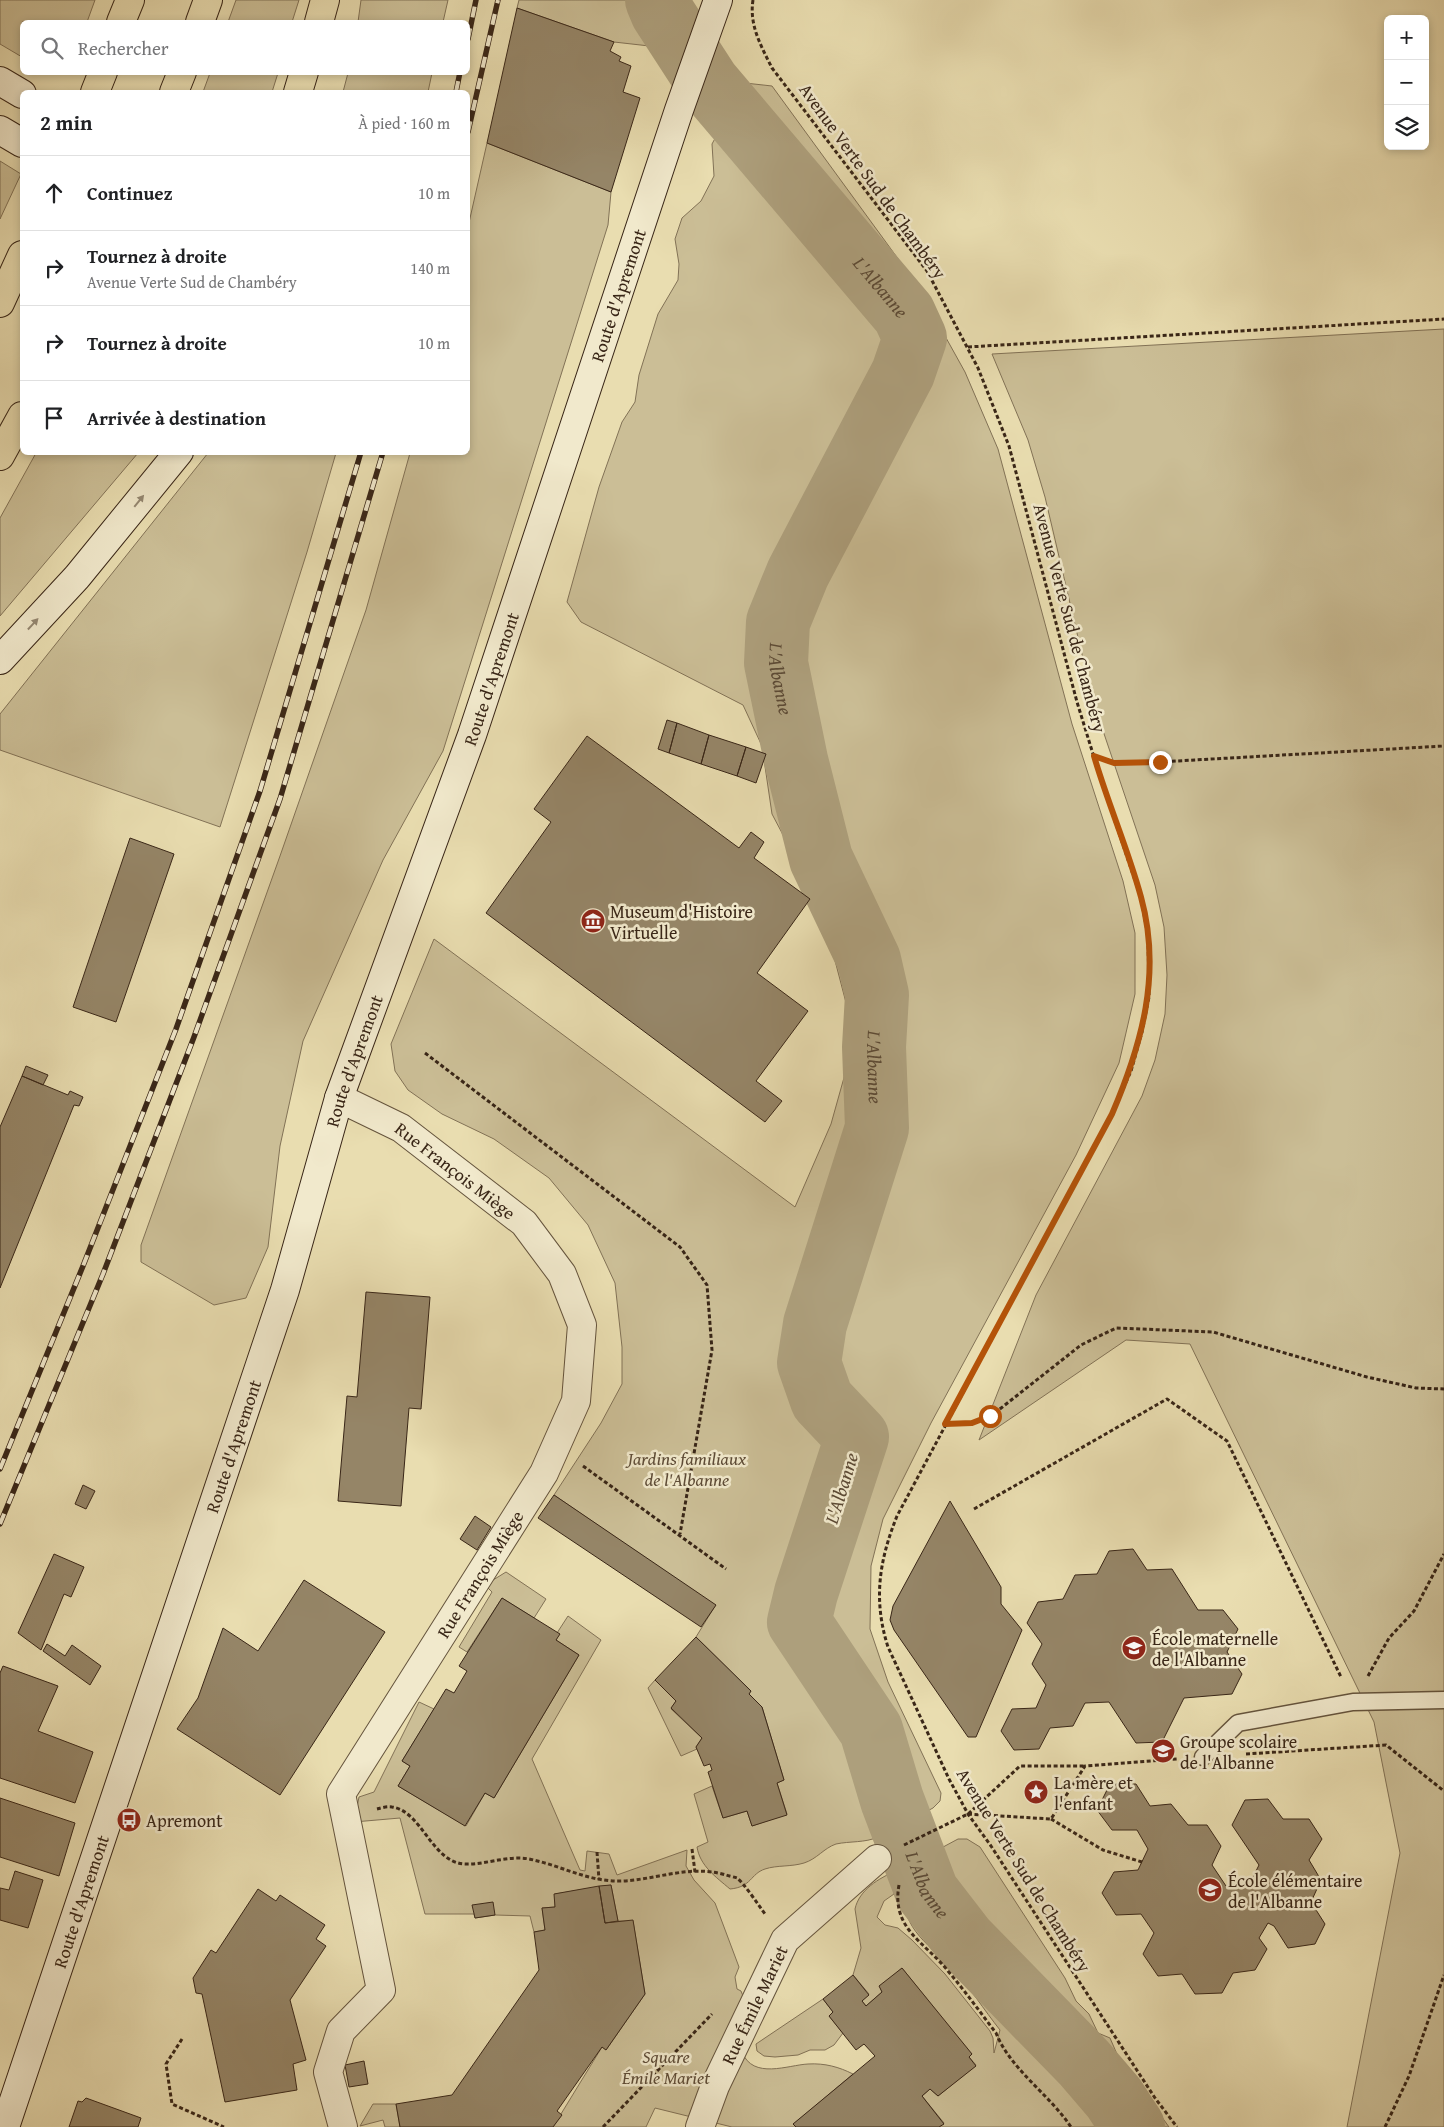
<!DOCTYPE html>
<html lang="fr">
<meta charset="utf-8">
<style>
body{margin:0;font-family:"Gentium Book Plus",serif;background:#f6f6f6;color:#202124}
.controls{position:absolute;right:15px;top:15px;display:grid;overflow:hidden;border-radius:8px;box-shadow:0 2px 8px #0003}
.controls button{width:45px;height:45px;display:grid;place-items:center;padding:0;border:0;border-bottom:1px solid #e0e0e0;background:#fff;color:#202124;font:25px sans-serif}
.stop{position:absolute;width:15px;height:15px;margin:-11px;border:4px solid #b45309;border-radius:50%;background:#fff}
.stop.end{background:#b45309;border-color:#fff;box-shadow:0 1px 5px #0008}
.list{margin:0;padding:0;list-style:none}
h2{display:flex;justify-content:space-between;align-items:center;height:65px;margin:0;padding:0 20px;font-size:21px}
h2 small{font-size:16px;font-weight:400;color:#757577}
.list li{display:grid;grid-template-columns:32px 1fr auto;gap:15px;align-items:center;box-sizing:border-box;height:75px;padding:0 20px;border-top:1px solid #e0e0e0}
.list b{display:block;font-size:19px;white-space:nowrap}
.list p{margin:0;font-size:16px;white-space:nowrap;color:#757577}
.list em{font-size:16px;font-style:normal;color:#757577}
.icon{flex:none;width:28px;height:28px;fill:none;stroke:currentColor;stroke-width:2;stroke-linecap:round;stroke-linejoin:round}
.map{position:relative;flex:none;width:1444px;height:2127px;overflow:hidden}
.search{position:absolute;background:#fff;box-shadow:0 2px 8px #0003;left:20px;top:20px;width:450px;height:55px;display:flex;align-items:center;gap:12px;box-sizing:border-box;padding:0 18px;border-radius:8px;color:#757577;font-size:19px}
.panel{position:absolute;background:#fff;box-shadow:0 2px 8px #0003;left:20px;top:90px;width:450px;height:365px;border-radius:8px}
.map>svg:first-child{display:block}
</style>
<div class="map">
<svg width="1444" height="2127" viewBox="0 0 1444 2127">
<rect width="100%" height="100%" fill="#e9ddb0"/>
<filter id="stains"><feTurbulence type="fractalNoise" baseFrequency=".004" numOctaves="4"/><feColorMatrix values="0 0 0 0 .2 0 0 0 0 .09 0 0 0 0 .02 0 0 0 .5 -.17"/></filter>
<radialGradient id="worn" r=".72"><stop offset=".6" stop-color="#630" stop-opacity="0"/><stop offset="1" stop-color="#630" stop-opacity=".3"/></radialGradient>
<!-- green -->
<path fill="#cbbe96" stroke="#827256" d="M0,0H95L87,22H22V57L0,44Z
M236,0H299L292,22H228Z
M361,0H448L443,22H358Z
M519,0H685L667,48L614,42L517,8Z
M210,73V72L278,73L272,92H203Z
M348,73V72L432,73L428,92H343Z
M745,83L772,86L915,282L965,372L998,449L1072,724L1123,881L1135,933V994L1119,1063L1076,1155L931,1423L883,1519L871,1566L870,1629L888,1682L941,1793L940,1801L933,1808C915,1817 897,1830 878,1837C865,1843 850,1841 836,1844C824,1848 817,1859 804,1863C791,1867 777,1865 765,1869C750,1874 752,1887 730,1889C716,1877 700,1866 697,1847L708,1842L694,1794L712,1786L723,1818L747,1811L752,1826L787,1814L777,1783L784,1780L762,1707L749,1694L751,1691L696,1637L715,1606L554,1495L601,1423L622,1384V1347L615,1283L588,1225L549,1178L494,1139L442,1114L408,1090L395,1071L391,1044L434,939L795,1207L831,1124L845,1074L850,1018L827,930L802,871L772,814L762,746L743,705L581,622L567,602L599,487L622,422L635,402L639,375L658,314L678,280L679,264L675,239L682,218L701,201L714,176L712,144Z
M487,143L611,192L608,225L443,751L383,860L303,1041L280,1146L268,1247L246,1298L214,1305L141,1262V1245L280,856L366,610L410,453L468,452V227Z
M0,161L21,174L0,219Z
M1444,329V2127H1347L1400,1853L1374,1722L1190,1344L1126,1340L979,1440L1036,1295L1142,1096L1155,1060L1165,1014L1167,975L1164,927L1155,885L1093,701L1045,497L1028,440L992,354Z
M36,453H138L0,616V518Z
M208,453H336L307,552L220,827L0,750V714Z
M506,1572L546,1599L534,1618L502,1598L467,1652L459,1647L492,1592L485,1585Z
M568,1616L601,1640L532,1759L580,1870L585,1871L587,1851L609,1854L617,1875L687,1850L686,1866L694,1880L715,1903L739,1967L735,1977L737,1989L741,1991C750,2010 736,2036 742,2052C753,2080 788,2065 808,2064C825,2063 839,2067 853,2074L794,2124L796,2127H732L655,2108L646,2127H553L602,2047L606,2050L645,1994L633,1921H618L611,1885L555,1894V1907L542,1908L545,1930L534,1932L530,1916L495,1915L475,1918L474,1914H425L400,1818L354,1822L359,1797L374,1792L419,1702L434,1709L402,1761L410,1766L398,1786L466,1826L485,1793L494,1798L579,1655L556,1640L559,1634L557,1633Z
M655,1680L676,1701L671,1709L702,1738L696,1747L697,1749L681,1756L648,1688Z
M958,1839H967L980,1847L1065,1978L1076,2001L1089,2014L1098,2033L1110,2038L1120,2061L1132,2080L1139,2090L1146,2095L1169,2127H939L944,2123L922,2096L930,2089L938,2096L976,2065L969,2057L971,2054L902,1968L880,1987L882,1992L866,2006L862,2001L869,1994L853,1975L861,1948L855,1909C859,1890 879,1878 896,1871L894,1894L884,1901L877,1917L885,1925L898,1928L912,1940L945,1974L990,2031L993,2038L994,2053L1000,2030C984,2010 970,1987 952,1969C915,1931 899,1927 904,1868Z
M823,1999L833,2012L829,2016L843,2033L834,2045L825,2050H810L798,2055L775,2057L764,2056L757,2051L756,2044Z
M373,2104H396L400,2127H385L383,2120L360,2126Z"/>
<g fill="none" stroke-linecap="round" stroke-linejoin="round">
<!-- river -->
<path stroke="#ad9f7c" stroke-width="64" id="s1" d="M657,0L662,12L708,83L904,314L915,338L903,373L798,573L778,622L776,663L796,760L821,859L869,960L877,995L874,1047L877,1128L815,1324L809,1363L822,1400L857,1437L806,1593L799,1622L871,1730L892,1800L927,1892L964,1940L1084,2063L1114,2098L1133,2127"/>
</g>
<!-- building -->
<path fill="#958567" stroke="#392617" d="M517,8L614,42L610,51L621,57L619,61L631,66L623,92L640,98L611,192L487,143Z
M667,720L677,723L669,753L658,749Z
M677,723L709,735L701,764L669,753Z
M709,735L746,747L737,776L701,764Z
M587,736L739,848L751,832L764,842L754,858L810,899L757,973L808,1011L756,1081L782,1101L765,1122L486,913L551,822L534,809Z
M746,747L766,754L756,783L737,776Z
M130,838L174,854L116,1022L73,1007Z
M26,1066L48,1075L43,1085L22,1076Z
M22,1076L68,1095L70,1091L83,1097L79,1106L74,1105L0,1288V1127Z
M366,1292L430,1297L421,1409L409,1408L401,1506L338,1501L347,1396L357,1397Z
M83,1485L95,1491L86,1509L75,1504Z
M554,1495L716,1605L701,1627L538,1518Z
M950,1501L1001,1587V1604L1022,1630L976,1737H968L894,1630L890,1620L893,1606Z
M475,1516L491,1527L477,1550L460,1539Z
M1133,1549L1147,1570L1172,1569L1198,1610H1223L1238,1629L1227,1652L1242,1674L1232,1694L1184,1698L1162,1742L1136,1743L1109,1702L1085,1703L1073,1726L1050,1728L1039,1749L1014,1750L1001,1731L1012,1709L1036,1708L1046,1685L1032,1664L1042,1644L1027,1623L1038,1602L1063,1599L1075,1575L1097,1574L1109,1551Z
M54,1554L84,1567L71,1597L64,1594L41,1650L18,1633Z
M304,1580L385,1632L280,1795L177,1729L198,1698L223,1628L258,1651Z
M502,1598L560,1634L556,1640L579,1655L494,1798L485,1793L465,1826L398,1786L410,1766L402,1761L446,1689L454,1693L467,1671L459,1666Z
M696,1637L751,1691L749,1694L762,1707L784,1780L777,1783L787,1815L752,1826L747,1811L723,1818L708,1772L712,1770L710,1764L704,1766L696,1747L702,1738L671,1708L676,1701L655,1680Z
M47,1644L65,1656L72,1645L101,1666L90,1685L43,1651Z
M3,1666L58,1686L38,1731L93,1752L75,1803L0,1778V1673Z
M1110,1784H1136L1150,1806L1171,1804L1188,1825H1207L1221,1846L1212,1865L1226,1886L1248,1887L1259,1865L1232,1825L1245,1800L1268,1799L1283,1819H1309L1322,1839L1309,1860L1321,1880L1311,1902L1325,1924L1315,1944L1288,1948L1274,1926L1268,1923L1259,1938L1267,1949L1255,1970L1233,1973L1222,1993L1195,1994L1182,1974L1158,1976L1143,1954L1154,1933L1141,1914L1116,1915L1102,1893L1114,1872L1138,1870L1148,1849L1137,1830H1112L1097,1810Z
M0,1798L75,1823L59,1876L0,1857Z
M15,1871L43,1880L28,1928L0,1920V1888L9,1890Z
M611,1885L618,1921L605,1923L599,1886Z
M599,1886L605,1923L633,1920L645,1994L606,2050L602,2047L557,2111L562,2115L553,2127H400L396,2104L452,2095L539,1970L534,1932L545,1930L542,1908L555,1907L554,1894Z
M258,1889L276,1901L280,1895L325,1925L316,1939L326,1946L290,2000L306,2060L293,2064L297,2090L225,2102L202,1994L196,1993L193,1978L211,1950L216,1953Z
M493,1902L495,1915L475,1918L472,1905Z
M902,1968L972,2054L969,2057L976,2066L938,2096L930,2089L922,2096L944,2124L939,2127H796L793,2124L875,2056L864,2044L856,2050L829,2016L833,2012L823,1999L853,1975L869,1995L862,2001L866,2006L882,1992L879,1986Z
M364,2061L368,2084L349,2087L345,2065Z
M86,2098L141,2118L138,2127H69L78,2101L82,2102Z"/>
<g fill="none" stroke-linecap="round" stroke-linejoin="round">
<defs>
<path id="lane" d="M1203,1757L1238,1723L1353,1702L1444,1700"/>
<g id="street">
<path id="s2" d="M339,1098L401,1128L524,1223L562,1274L582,1325L576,1401L544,1473L341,1794L381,1990L341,2031L328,2072L343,2127"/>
<path id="s3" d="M700,2127L715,2086L785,1940L877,1859"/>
</g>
<g id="secondary">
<path d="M0,81L22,94"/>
<path d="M0,130L22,143"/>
<path d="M0,660L77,577L179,452"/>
<path id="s4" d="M5,2127L285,1290L339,1098L472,735L679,110L718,0"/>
</g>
<path id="highway" d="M121,22L130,0
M200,22L208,0
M319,22L325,0
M95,92L103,72
M174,92L182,72
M298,92L304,72
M0,303L22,255
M0,456L22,416"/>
</defs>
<!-- lane casing -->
<use href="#lane" stroke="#65543d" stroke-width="19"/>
<!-- street casing -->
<use href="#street" stroke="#65543d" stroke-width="30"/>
<!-- secondary casing -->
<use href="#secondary" stroke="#392617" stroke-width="30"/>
<!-- highway casing -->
<use href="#highway" stroke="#392617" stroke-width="30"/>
<!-- path -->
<path stroke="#392617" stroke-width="3" stroke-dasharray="4 2.5" stroke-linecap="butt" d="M753,0C749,25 761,46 772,68L927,271L978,368L1009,446L1077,702L1101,780L1141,898L1148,936L1149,997L1142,1032L1131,1071L1112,1114L897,1516C879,1561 873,1600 888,1647L949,1779L968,1814L991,1846L1155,2098L1177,2127
M968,347L1444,319
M1095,756L1114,763L1159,762L1444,746
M425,1053L680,1247L707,1285L712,1350L680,1534
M945,1424L972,1423L991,1416L1081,1345L1116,1328L1213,1332L1367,1377L1416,1388L1444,1389
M583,1466L726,1569
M974,1509L1167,1399L1227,1441L1341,1677
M1368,1676L1389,1638L1414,1611L1444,1554
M1246,1754L1386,1745L1444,1791
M377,1809C381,1808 387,1806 392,1807C422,1811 432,1863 465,1864C485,1865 508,1855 529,1859C560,1865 588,1882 621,1881C656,1880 690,1864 726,1875C729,1876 734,1877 737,1878C744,1883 759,1906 765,1914
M968,1814L1051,1819L1085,1766L1177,1759
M1051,1819L1103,1850L1142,1862
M904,1845L968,1814L1020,1766H1085
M692,1849L695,1872
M597,1852L599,1880
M899,1885C891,1929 925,1942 948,1971C965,1991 980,2012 996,2033C1011,2070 1049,2094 1071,2127
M182,2039L166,2064L172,2104L224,2127
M603,2127L712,2014
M1385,2127L1409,2076L1444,1975"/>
<!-- lane -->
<use href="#lane" stroke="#f1e9cc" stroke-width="16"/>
<!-- street -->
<use href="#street" stroke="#f1e9cc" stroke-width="28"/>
<!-- secondary -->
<use href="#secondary" stroke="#f1e9cc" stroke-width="28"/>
<!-- highway -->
<use href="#highway" stroke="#e9ddb0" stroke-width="28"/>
<defs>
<path id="rail" d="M468,39L476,0
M456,92L460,72
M468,132L498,0
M0,1469L83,1266L176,1029L260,791L361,452
M0,1524L103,1274L194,1037L280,799L383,452"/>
</defs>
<!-- rail casing -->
<use href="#rail" stroke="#392617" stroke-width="5.5"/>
<!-- rail -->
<use href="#rail" stroke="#f1e9cc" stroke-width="4" stroke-dasharray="11" stroke-linecap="butt"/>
</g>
<!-- one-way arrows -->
<defs><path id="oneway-solid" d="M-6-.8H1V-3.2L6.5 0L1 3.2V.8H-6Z" transform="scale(1.25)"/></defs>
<g fill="#958872">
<use href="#oneway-solid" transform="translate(139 501) rotate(-51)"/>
<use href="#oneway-solid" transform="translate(33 624) rotate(-47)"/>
</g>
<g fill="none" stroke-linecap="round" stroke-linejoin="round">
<!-- route -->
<path stroke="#b45309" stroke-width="6" d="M990,1416L972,1423L945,1424L1112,1114C1142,1044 1162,973 1141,897C1128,849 1108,804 1094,756L1114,763L1160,762"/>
</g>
<!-- icons -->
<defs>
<symbol id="museum-disc" viewBox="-11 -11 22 22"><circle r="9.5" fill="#8f2418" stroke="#f1e9cc"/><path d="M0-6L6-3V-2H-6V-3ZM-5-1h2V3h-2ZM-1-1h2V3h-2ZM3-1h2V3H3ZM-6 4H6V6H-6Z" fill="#fff"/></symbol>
<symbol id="school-disc" viewBox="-11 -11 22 22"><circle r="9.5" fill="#8f2418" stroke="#f1e9cc"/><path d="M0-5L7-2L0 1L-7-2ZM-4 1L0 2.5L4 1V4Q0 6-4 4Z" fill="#fff"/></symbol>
<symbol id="sight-disc" viewBox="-11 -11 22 22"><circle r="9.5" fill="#8f2418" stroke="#f1e9cc"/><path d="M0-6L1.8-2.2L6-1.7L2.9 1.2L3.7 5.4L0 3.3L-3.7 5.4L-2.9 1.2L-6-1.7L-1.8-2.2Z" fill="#fff"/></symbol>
<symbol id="bus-disc" viewBox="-11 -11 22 22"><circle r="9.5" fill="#8f2418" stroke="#f1e9cc"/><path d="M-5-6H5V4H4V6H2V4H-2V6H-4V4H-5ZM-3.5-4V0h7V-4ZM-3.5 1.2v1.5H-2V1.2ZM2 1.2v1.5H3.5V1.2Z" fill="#fff"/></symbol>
</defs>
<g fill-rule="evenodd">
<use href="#museum-disc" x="579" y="907" width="28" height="28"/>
<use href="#school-disc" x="1120" y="1634" width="28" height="28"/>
<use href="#school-disc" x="1149" y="1737" width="28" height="28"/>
<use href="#sight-disc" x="1022" y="1778" width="28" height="28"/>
<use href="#bus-disc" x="115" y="1806" width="28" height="28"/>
<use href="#school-disc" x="1196" y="1876" width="28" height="28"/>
</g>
<g text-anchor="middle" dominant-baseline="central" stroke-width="5" stroke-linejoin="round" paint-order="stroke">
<!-- street labels -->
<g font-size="18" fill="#392617" stroke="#f1e9cc">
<text transform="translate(873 181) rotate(54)">Avenue Verte Sud de Chambéry</text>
<text stroke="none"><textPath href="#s4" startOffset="1932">Route d'Apremont</textPath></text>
<text transform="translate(1070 618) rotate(75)">Avenue Verte Sud de Chambéry</text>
<text stroke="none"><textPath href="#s4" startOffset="1528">Route d'Apremont</textPath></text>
<text stroke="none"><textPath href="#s4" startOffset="1122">Route d'Apremont</textPath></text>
<text stroke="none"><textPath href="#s2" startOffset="138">Rue François Miège</textPath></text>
<text stroke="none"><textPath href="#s4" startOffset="718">Route d'Apremont</textPath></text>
<text transform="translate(480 1574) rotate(-58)">Rue François Miège</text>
<text transform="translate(1024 1870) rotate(58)">Avenue Verte Sud de Chambéry</text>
<text stroke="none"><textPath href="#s4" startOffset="238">Route d'Apremont</textPath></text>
<text stroke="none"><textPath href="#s3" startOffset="134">Rue Émile Mariet</textPath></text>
</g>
<!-- poi labels -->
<g font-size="18" fill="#392617" stroke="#f1e9cc" text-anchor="start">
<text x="610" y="911">Museum d'Histoire<tspan x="610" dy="21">Virtuelle</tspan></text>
<text x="1152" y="1638">École maternelle<tspan x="1152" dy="21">de l'Albanne</tspan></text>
<text x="1180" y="1741">Groupe scolaire<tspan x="1180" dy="21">de l'Albanne</tspan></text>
<text x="1054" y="1782">La mère et<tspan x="1054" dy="21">l'enfant</tspan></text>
<text x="146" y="1820">Apremont</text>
<text x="1228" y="1880">École élémentaire<tspan x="1228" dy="21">de l'Albanne</tspan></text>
</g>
<!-- park labels -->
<g font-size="18" font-style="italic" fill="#5e4c37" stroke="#f1e9cc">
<text x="687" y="1458">Jardins familiaux<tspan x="687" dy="21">de l'Albanne</tspan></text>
<text x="666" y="2056">Square<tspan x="666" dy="21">Émile Mariet</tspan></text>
</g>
<!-- water labels -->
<g font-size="19" font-style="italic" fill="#5c4a35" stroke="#f1e9cc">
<text stroke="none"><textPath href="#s1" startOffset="365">L'Albanne</textPath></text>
<text stroke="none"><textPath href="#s1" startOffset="800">L'Albanne</textPath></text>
<text stroke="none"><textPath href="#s1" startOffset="1205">L'Albanne</textPath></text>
<text transform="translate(841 1488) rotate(-73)">L'Albanne</text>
<text stroke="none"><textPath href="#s1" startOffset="2090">L'Albanne</textPath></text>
</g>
</g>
<rect width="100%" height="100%" filter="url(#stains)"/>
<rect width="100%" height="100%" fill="url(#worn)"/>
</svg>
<div class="controls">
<button>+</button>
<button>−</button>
<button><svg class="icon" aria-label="layers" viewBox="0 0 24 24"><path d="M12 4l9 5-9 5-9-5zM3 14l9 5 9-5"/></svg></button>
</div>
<div class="stop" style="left:990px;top:1416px"></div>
<div class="stop end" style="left:1160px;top:762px"></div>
<div class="search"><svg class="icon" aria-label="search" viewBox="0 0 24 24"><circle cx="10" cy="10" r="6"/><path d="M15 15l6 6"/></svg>Rechercher</div>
<section class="panel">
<h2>2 min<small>À pied · 160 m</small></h2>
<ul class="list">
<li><svg class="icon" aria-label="ahead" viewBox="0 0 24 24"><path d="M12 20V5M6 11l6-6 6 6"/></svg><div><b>Continuez</b></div><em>10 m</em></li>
<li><svg class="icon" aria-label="right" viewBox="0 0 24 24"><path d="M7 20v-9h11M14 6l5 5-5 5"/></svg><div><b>Tournez à droite</b><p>Avenue Verte Sud de Chambéry</p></div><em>140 m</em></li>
<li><svg class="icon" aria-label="right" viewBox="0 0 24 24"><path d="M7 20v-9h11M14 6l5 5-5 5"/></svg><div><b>Tournez à droite</b></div><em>10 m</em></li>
<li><svg class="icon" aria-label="arrive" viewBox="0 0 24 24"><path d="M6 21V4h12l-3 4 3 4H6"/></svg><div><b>Arrivée à destination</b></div></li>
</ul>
</section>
</div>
